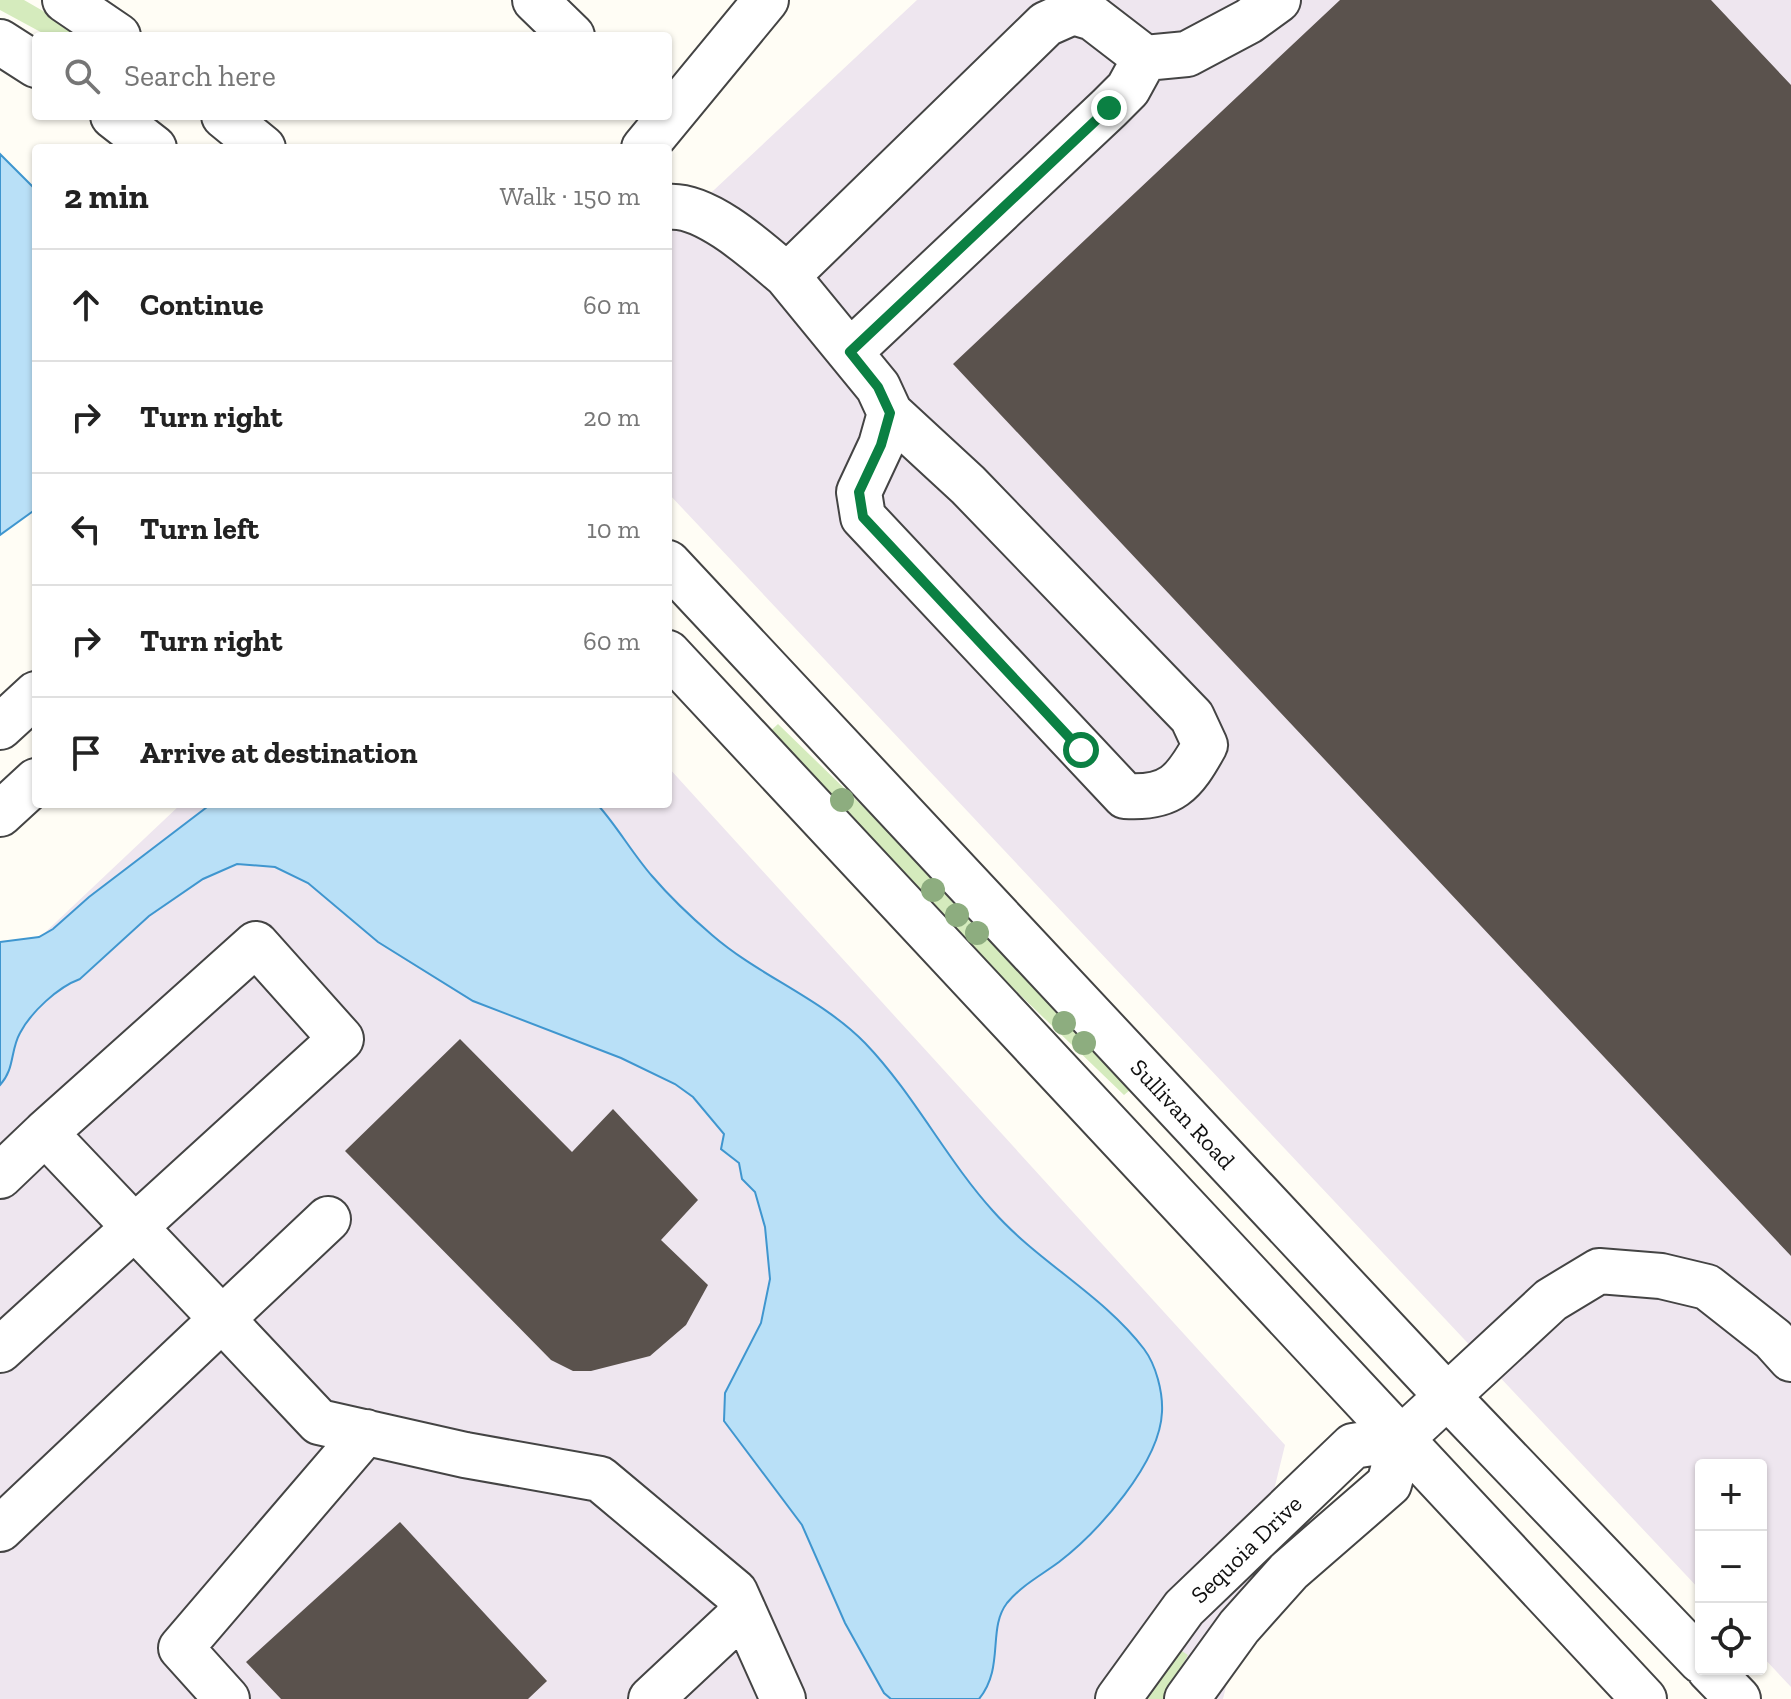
<!DOCTYPE html>
<meta charset="utf-8">
<style>
body{margin:0;font-family:"Zilla Slab",serif;background:#f6f6f6;color:#222}
.controls{position:absolute;right:24px;bottom:24px;display:grid;overflow:hidden;border-radius:8px;box-shadow:0 2px 6px #0004}
.controls button{width:72px;height:72px;display:grid;place-items:center;padding:0;border:0;border-bottom:2px solid #e0e0e0;background:#fff;color:#222;font:40px sans-serif}
.stop{position:absolute;width:24px;height:24px;margin:-18px;border:6px solid #0b8043;border-radius:50%;background:#fff}
.stop.end{background:#0b8043;border-color:#fff;box-shadow:0 2px 8px #0008}
.list{margin:0;padding:0;list-style:none}
h2{display:flex;justify-content:space-between;align-items:center;height:104px;margin:0;padding:0 32px;font-size:34px}
h2 small{font-size:26px;font-weight:400;color:#767676}
.list li{display:grid;grid-template-columns:52px 1fr auto;gap:24px;align-items:center;box-sizing:border-box;height:112px;padding:0 32px;border-top:2px solid #e0e0e0}
.list b{display:block;font-size:30px;white-space:nowrap}
.list em{font-size:26px;font-style:normal;color:#767676}
.icon{flex:none;width:44px;height:44px;fill:none;stroke:currentColor;stroke-width:2;stroke-linecap:round;stroke-linejoin:round}
.map{position:relative;flex:none;width:1791px;height:1699px;overflow:hidden}
.search{position:absolute;background:#fff;box-shadow:0 2px 6px #0004;left:32px;top:32px;width:640px;height:88px;display:flex;align-items:center;gap:20px;box-sizing:border-box;padding:0 28px;border-radius:8px;color:#767676;font-size:30px}
.panel{position:absolute;background:#fff;box-shadow:0 2px 6px #0004;left:32px;top:144px;width:640px;height:664px;border-radius:8px}
.map>svg:first-child{display:block}
</style>
<div class="map">
<svg width="1791" height="1699" viewBox="0 0 1791 1699">
<rect width="100%" height="100%" fill="#fffdf5"/>
<!-- industrial -->
<path fill="#eee6ef" d="M917,0H1791V1687L1761,1655V1465H1701V1591L668,493V233Z
M668,767L1285,1445L1223,1699H0V975L181,804H668Z"/>
<!-- green -->
<path fill="#d5ebbd" d="M0,0H24L83,34L48,36L0,10Z
M778,724L978,918L1136,1085L1124,1095L992,968L766,735Z
M1177,1648L1188,1655L1163,1699H1145Z"/>
<!-- water -->
<path fill="#b9e0f7" stroke="#3f96cf" stroke-width="2" d="M0,154L36,190V509L0,535Z
M211,804H597C617,826 632,853 652,876C670,897 691,917 712,935C759,976 821,998 865,1043C914,1094 946,1159 993,1211C1038,1262 1103,1295 1144,1349C1156,1365 1163,1392 1162,1412C1160,1463 1098,1532 1059,1562C1040,1576 1022,1585 1007,1603C987,1629 1005,1667 979,1699H891L884,1693L845,1623L802,1525L724,1421L725,1393L761,1323L770,1279L765,1227L755,1192L742,1179L739,1163L721,1149L724,1134L693,1097L675,1084L621,1058L473,1001L378,942L308,883L275,867L237,864L203,879L149,916L80,979C58,987 31,1012 20,1033C10,1051 15,1069 0,1085V942L39,937L53,929L89,897Z"/>
<!-- building -->
<path fill="#5a524d" d="M1340,0H1711L1791,85V1256L953,364Z
M460,1039L572,1152L613,1109L698,1200L661,1240L708,1285L686,1325L650,1356L591,1371H573L551,1360L345,1151Z
M400,1522L547,1681L528,1699H281L246,1662Z"/>
<g fill="none" stroke-linecap="round" stroke-linejoin="round">
<defs>
<path id="minor" d="M65,0L118,36
M535,0L572,36
M0,42L36,65
M113,116L154,148
M224,116L263,148
M644,148L766,0
M668,207C706,203 760,253 787,276L1046,24L1073,12L1093,18L1145,58L1187,54L1249,21L1278,0
M787,276L878,387L890,413L881,445L859,492L863,517L1125,796C1171,799 1184,783 1205,745L1192,717L968,485L890,413
M850,352L1109,108L1128,89L1145,58
M668,563L1447,1396L1701,1661
M668,653L1644,1699
M0,727L36,694
M0,814L36,781
M0,1176L45,1133L222,1319L0,1529
M328,1219L222,1319L319,1422L465,1455L600,1479L735,1592L783,1699
M0,1350L341,1039L256,944L45,1133
M1709,1669L1738,1699
M227,1699L181,1648L366,1432
M651,1699L744,1612
M1118,1699L1184,1608L1353,1446L1402,1438
M1187,1699L1239,1627L1289,1571L1389,1484L1402,1438L1551,1300L1599,1271L1661,1276L1707,1287L1773,1339L1791,1359"/>
</defs>
<!-- minor casing -->
<use href="#minor" stroke="#444" stroke-width="48"/>
<!-- minor -->
<use href="#minor" stroke="#fff" stroke-width="44"/>
</g>
<!-- trees -->
<g fill="#8dad7f">
<circle cx="842" cy="800" r="12"/>
<circle cx="933" cy="890" r="12"/>
<circle cx="957" cy="915" r="12"/>
<circle cx="977" cy="933" r="12"/>
<circle cx="1064" cy="1023" r="12"/>
<circle cx="1084" cy="1043" r="12"/>
</g>
<g fill="none" stroke-linecap="round" stroke-linejoin="round">
<!-- route -->
<path stroke="#0b8043" stroke-width="10" d="M1081,750L863,517L859,492L881,445L890,413L878,387L850,352L1109,108"/>
</g>
<g text-anchor="middle" dominant-baseline="central" stroke-width="8" stroke-linejoin="round" paint-order="stroke">
<!-- street labels -->
<g font-size="24" fill="#111" stroke="#fff">
<text transform="translate(1183 1114) rotate(47)">Sullivan Road</text>
<text transform="translate(1246 1549) rotate(-44)">Sequoia Drive</text>
</g>
</g>
</svg>
<div class="controls">
<button>+</button>
<button>−</button>
<button><svg class="icon" aria-label="locate" viewBox="0 0 24 24"><circle cx="12" cy="12" r="6"/><path d="M12 2v4M12 18v4M2 12h4M18 12h4"/></svg></button>
</div>
<div class="stop" style="left:1081px;top:750px"></div>
<div class="stop end" style="left:1109px;top:108px"></div>
<div class="search"><svg class="icon" aria-label="search" viewBox="0 0 24 24"><circle cx="10" cy="10" r="6"/><path d="M15 15l6 6"/></svg>Search here</div>
<section class="panel">
<h2>2 min<small>Walk · 150 m</small></h2>
<ul class="list">
<li><svg class="icon" aria-label="ahead" viewBox="0 0 24 24"><path d="M12 20V5M6 11l6-6 6 6"/></svg><div><b>Continue</b></div><em>60 m</em></li>
<li><svg class="icon" aria-label="right" viewBox="0 0 24 24"><path d="M7 20v-9h11M14 6l5 5-5 5"/></svg><div><b>Turn right</b></div><em>20 m</em></li>
<li><svg class="icon" aria-label="left" viewBox="0 0 24 24"><path d="M17 20v-9H6M10 6l-5 5 5 5"/></svg><div><b>Turn left</b></div><em>10 m</em></li>
<li><svg class="icon" aria-label="right" viewBox="0 0 24 24"><path d="M7 20v-9h11M14 6l5 5-5 5"/></svg><div><b>Turn right</b></div><em>60 m</em></li>
<li><svg class="icon" aria-label="arrive" viewBox="0 0 24 24"><path d="M6 21V4h12l-3 4 3 4H6"/></svg><div><b>Arrive at destination</b></div></li>
</ul>
</section>
</div>
